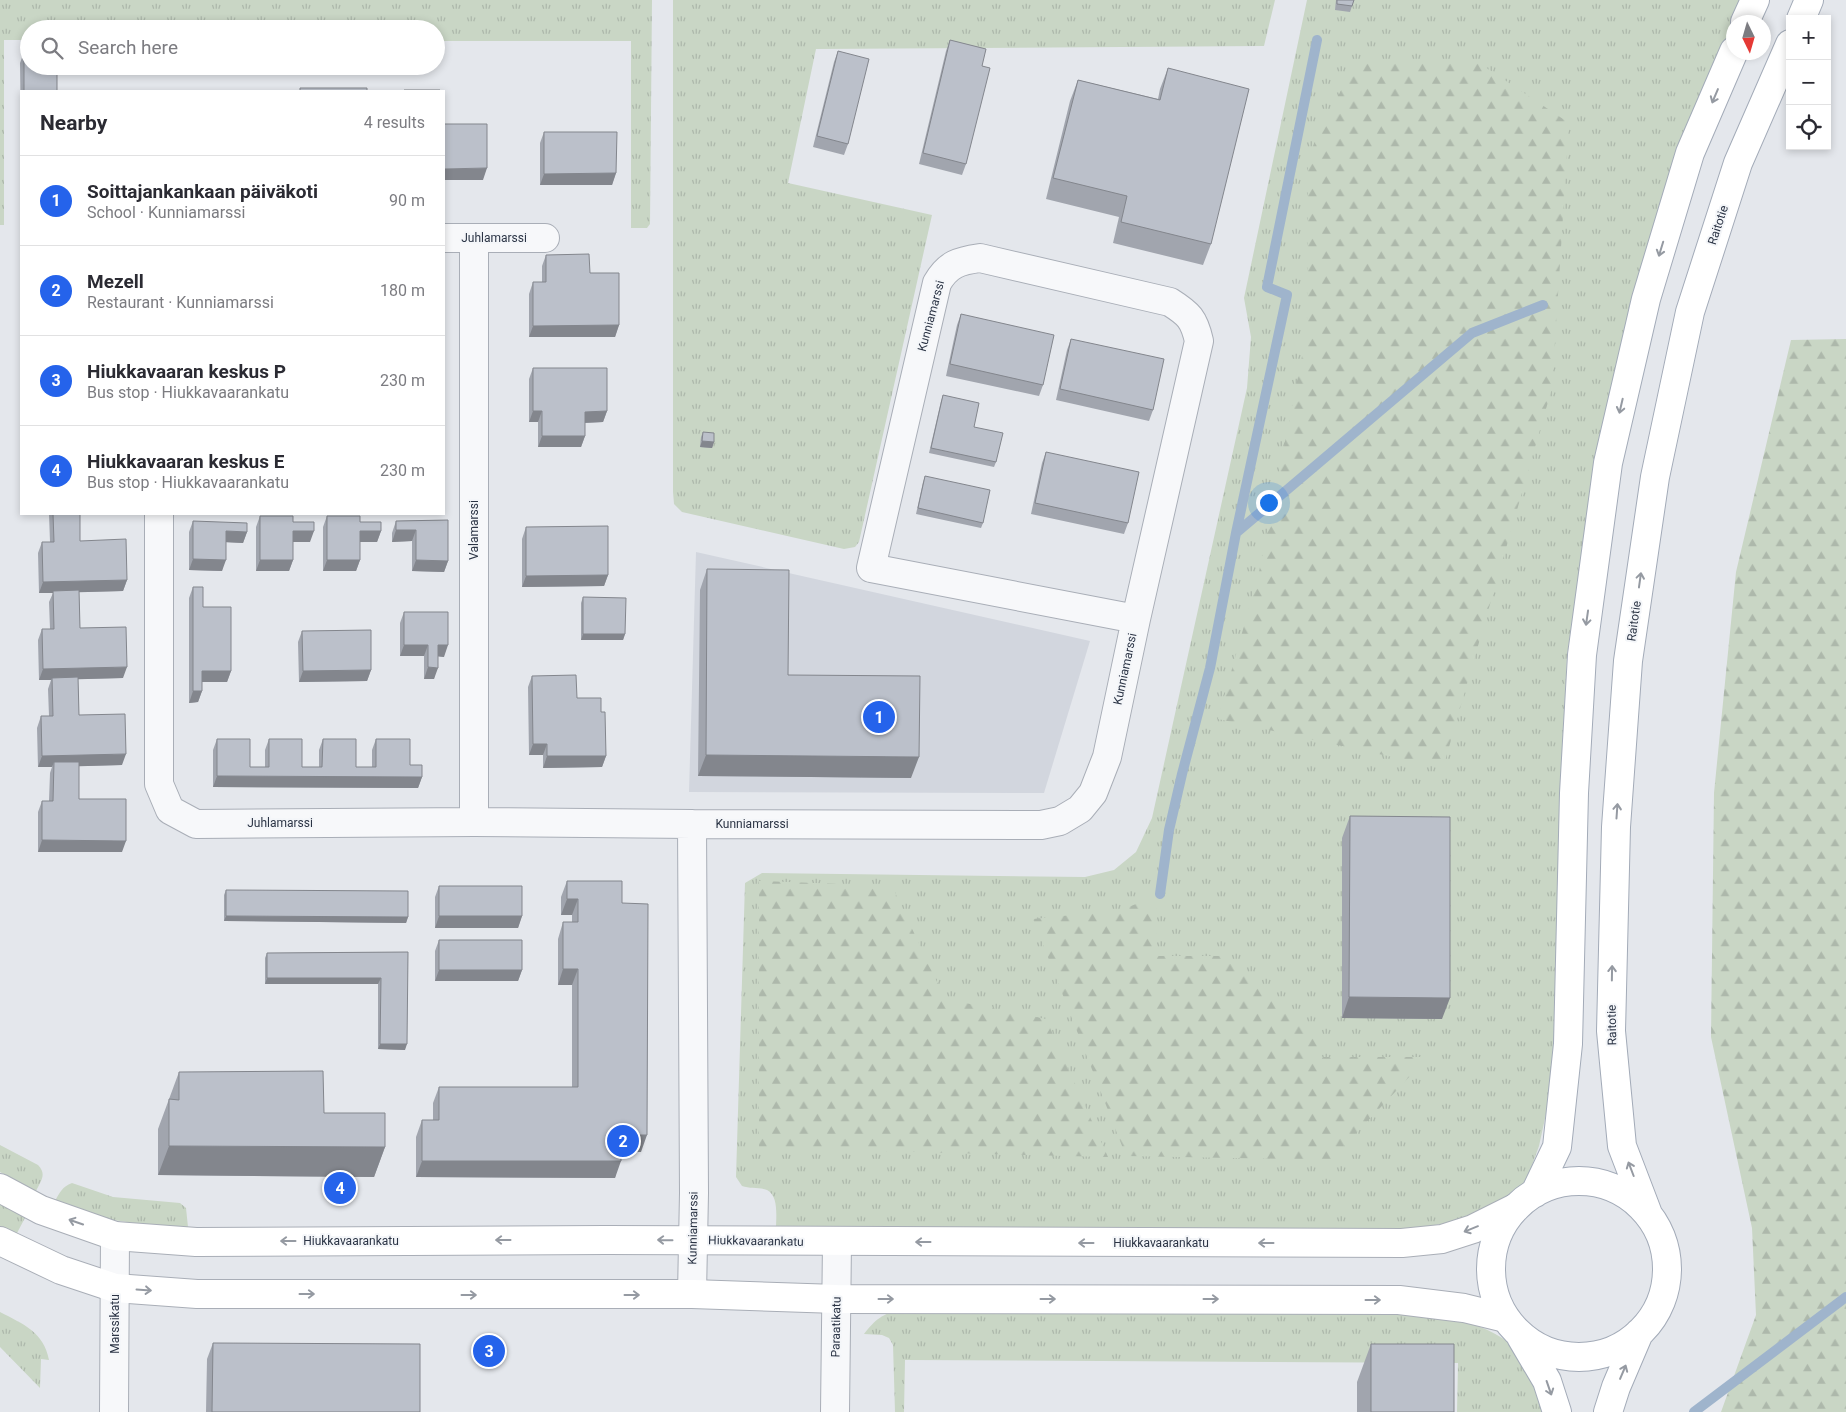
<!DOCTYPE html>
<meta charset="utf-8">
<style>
body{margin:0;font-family:Roboto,sans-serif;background:#f2f2f3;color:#2b2b33}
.controls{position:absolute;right:15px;top:15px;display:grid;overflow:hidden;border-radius:0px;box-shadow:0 2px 8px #0003}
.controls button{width:45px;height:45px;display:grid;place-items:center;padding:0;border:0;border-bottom:1px solid #e1e1e2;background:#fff;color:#2b2b33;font:25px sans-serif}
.compass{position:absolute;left:1726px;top:15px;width:45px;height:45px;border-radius:50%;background:#fff;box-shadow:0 2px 8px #0003;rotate:175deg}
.you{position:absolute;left:1268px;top:502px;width:18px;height:18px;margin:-12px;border:4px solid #fff;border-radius:50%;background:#1a73e8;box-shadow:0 0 0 8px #1a73e833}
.badge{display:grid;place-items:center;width:32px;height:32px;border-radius:50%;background:#2563eb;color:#fff;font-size:16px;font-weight:700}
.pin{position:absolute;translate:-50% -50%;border:2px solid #fff;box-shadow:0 1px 5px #0006}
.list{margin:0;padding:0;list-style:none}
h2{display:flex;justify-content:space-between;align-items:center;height:65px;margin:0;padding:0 20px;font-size:21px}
h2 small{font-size:16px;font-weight:400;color:#7c7c81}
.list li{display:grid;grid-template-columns:32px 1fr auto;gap:15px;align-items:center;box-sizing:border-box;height:90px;padding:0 20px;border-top:1px solid #e1e1e2}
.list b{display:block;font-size:19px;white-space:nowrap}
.list p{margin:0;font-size:16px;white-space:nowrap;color:#7c7c81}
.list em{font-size:16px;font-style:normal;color:#7c7c81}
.icon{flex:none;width:28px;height:28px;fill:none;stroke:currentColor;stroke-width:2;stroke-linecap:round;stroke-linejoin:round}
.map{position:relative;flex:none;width:1846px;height:1412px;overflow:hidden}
.search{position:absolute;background:#fff;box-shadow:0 2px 8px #0003;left:20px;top:20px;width:425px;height:55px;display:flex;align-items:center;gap:12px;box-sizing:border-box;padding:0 18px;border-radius:28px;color:#7c7c81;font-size:19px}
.panel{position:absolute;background:#fff;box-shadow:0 2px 8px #0003;left:20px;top:90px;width:425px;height:425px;border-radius:0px}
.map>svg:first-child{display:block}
</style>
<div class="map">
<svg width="1846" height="1412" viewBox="0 0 1846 1412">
<defs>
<pattern id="grass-tufts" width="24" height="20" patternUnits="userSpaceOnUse" patternTransform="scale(1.25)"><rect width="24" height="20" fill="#c9d6c5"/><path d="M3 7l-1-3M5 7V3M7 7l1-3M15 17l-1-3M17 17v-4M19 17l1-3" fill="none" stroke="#adb8ab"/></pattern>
<pattern id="forest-firs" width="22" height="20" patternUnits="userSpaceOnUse" patternTransform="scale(1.25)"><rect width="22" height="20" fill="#c9d6c5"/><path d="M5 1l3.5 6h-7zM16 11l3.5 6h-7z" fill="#adb8ab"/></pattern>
</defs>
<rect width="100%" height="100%" fill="#e4e7ec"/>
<!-- built -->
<path fill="#d2d6de" d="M696,552L1090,641L1044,793L689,792Z"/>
<!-- grass -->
<path fill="url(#grass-tufts)" d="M0,0H652L650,224L647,228H631V41H436V29H29V40H4V225H0Z
M673,0H1275L1264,46L816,49L788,183L932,215L859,542L855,547L844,549L682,512L674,504L673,492Z
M1307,0H1742L1679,153L1595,464L1567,656L1560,795L1555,1053L1549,1100L1539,1146L1525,1185L1510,1200L1471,1219L1393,1232L776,1229C776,1217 779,1196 767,1190C759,1187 750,1189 742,1186L736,1177L745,883L762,873L1085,877L1114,870L1136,852L1152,818L1247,388L1251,337L1244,298Z
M0,1145L38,1165C47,1174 41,1181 36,1191L0,1172Z
M72,1183L113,1197L180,1203L186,1208L188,1227L148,1225L106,1219L55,1201C60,1192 62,1187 72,1183Z
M0,1200L27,1214L16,1235L0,1226Z
M900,1310L1391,1311C1431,1316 1495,1319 1520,1355C1532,1372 1538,1393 1546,1412H1457L1458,1363L905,1360L904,1412H895L893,1345L889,1338L882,1335L864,1334C876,1319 882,1314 900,1310Z
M0,1312C23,1324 44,1332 49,1360L41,1359L40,1388L0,1347Z"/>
<!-- forest -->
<path fill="url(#forest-firs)" d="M1356,60L1476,61L1569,123L1552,388L1443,768L1218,719L1259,572L1307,331L1308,157Z
M1846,339V1412H1721L1756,1315L1752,1228L1711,1037L1714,793L1736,572L1791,340Z
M759,881L892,886L945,999L1046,1019L1108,1157L759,1148Z
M1151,898H1157V956H1222L1317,1037V1057H1428L1331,1160L1126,1156L1033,919L1121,910Z"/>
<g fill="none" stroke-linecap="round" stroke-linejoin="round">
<!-- stream -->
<path stroke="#9fb4cc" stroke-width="10" d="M1236,533L1472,333L1543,305
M1160,894L1169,830L1182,774L1210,668L1236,533L1287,295L1267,287L1317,40
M1694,1412L1846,1297"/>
<defs>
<path id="street" d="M444,238H545
M474,238V822
M159,514V784L170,810L196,824L474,822L692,824
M692,1294L694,1193L692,824L1041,825L1060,821L1080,809L1093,793L1107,757L1136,619L1199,341C1194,319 1189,314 1170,302L980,258C959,261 948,264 937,283L871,568L1136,619
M114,1412L115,1236
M835,1412L837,1242"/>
<path id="secondary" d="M0,1188L41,1210L115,1236L196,1242L606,1240L1402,1243L1442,1239L1473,1229L1515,1208
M0,1241L61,1270L115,1288L197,1294H692L837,1299L1399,1300L1464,1308L1505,1318"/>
<path id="primary" d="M1801,19L1809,0
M1745,22L1755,0
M1491 1269a88 88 0 1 1 176 0a88 88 0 1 1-176 0Z
M1535,1193L1557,1147L1568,1044L1574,793L1582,655L1608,463L1646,299L1690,153L1734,51
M1648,1214L1622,1146L1611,1031L1616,827L1628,661L1655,477L1690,312L1738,163L1790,44
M1521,1337L1547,1381L1557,1412
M1608,1412L1616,1387L1639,1333"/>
</defs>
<!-- street casing -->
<use href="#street" stroke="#a9aeb7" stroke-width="30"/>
<!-- secondary casing -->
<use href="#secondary" stroke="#a9aeb7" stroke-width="30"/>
<!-- primary casing -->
<use href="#primary" stroke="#a3abb8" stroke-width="30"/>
<!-- street -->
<use href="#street" stroke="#f7f8fa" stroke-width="28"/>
<!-- secondary -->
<use href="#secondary" stroke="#fff" stroke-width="28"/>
<!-- primary -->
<use href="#primary" stroke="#fff" stroke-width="28"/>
</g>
<!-- wall -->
<path fill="#a1a5ae" d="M1336,0H1354L1350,12L1335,10Z
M950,40L982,66L966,164L962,175L919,164L946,51Z
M838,51L848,144L844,155L813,147L834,62Z
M24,52L57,91H21V136L20,63Z
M1168,68L1211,244L1203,265L1113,243L1119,217L1046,199L1070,101L1078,80L1158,99L1160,89Z
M544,132L616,173L612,185H540V143Z
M546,255L590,273L619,325L615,337H529V294L533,282H542V266Z
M961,314L1043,385L1039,396L946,376L957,325Z
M1071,339L1153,410L1149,421L1056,400L1067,350Z
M533,368L607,411L603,422L585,423V436L581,447H538V422H529V379Z
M943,395L974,427L996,462L994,467L929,453L941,401Z
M703,432L714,442L712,448L700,447L701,437Z
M1046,452L1128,523L1124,534L1031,514L1042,463Z
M925,476L983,523L981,528L916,514L923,482Z
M49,514H80V541L127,580L123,591L79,592L80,628L123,678L78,679L79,715L122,765L79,766V799L122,852H38V812L42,801H49L50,773L52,767H38L37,728L41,716H49L48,689L51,680H39L38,640L42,629H50L49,602L53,593H39L38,553L42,542H50Z
M260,516L293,522L310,542H293V560L289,571H256V527Z
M327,516L360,522L381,531L377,542H360V560L356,571H323V527Z
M448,520V561L444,572L412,571V541L392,542V533L396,521Z
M193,521L247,532L243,543L226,542L222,571L189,570V532Z
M526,527L608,575L604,586L522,587V539Z
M707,569L788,675L911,778L698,776L700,590Z
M193,587L203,607L231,671L227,682H202V691L198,702L189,703V598Z
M583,597L625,634L623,640H581V603Z
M404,612L444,657L438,656L434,679H424V656H400V623Z
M302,631L371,670L367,681L299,682L298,642Z
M532,676L577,698L601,712L606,756L602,767L543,768V755H529L528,687Z
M217,739L250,767H265V750L269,739L302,767H319V750L323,739L356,767H372V750L376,739L410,765L422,777L418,788L213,787V750Z
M1350,816L1442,1019L1342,1018V838Z
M567,881L622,903L641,1152H621L615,1178L416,1177V1137L422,1120H433V1103L439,1087H572V985H558V939L563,922H572V915H561V897Z
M439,886L522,916L518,928H435V897Z
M226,890L408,917L406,923L224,921V895Z
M439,940L522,970L518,981H435V951Z
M408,952L405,1050L378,1049V984H265V958L267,953Z
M179,1072L324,1113L385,1147L374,1177L158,1175V1129Z
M213,1343L420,1412H206L207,1359Z
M1371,1344L1454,1412H1357V1382Z"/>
<!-- shaded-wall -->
<path fill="#83868d" d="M487,168L483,180H444V169Z
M616,173L612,185H540L544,174Z
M619,325L615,337H529L533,326Z
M533,411H542L538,422H529Z
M607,411L603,422L581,423L585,412Z
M542,436H585L581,447H538Z
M702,441L714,442L712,448L700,447Z
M396,530H416L412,541L392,542Z
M226,531L247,532L243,543L222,542Z
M293,531H314L310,542H289Z
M360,531H381L377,542H356Z
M193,559L226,560L222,571L189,570Z
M260,560H293L289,571H256Z
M327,560H360L356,571H323Z
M416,560L448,561L444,572L412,571Z
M608,575L604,586L522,587L526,576Z
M127,580L123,591L53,593V591V593H39L43,582Z
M583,634H625L623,640H581Z
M404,645H428L424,656H400Z
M438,645H448L444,657L434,656Z
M127,667L123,678L52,680V678L51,680H39L43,669Z
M428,667L438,668L434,679H424Z
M371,670L367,681L299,682L303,671Z
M202,671H231L227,682H198Z
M193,691H202L198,702L189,703Z
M533,744H547L543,755H529Z
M126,754L122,765L54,767V762L52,767H38L42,756Z
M706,755L919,757L911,778L698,776Z
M547,756H606L602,767L543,768Z
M217,776L422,777L418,788L213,787Z
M42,840L126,841L122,852H38Z
M567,899H578L572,915H561Z
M226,916L408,917L406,923L224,921Z
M439,916H522L518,928H435Z
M563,969H578L572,985H558Z
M439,970H522L518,981H435Z
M267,978H381L378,984H265Z
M1349,997L1450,998L1442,1019L1342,1018Z
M380,1044H407L405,1050L378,1049Z
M621,1135H647L641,1152H615Z
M169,1146L385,1147L374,1177L158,1175Z
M422,1161H621L615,1178L416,1177Z"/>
<!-- building -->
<path fill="#bbc0ca" stroke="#83868d" d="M1337,0H1354L1352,6L1337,4Z
M950,40L986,49L982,66L990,68L966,164L923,153Z
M838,51L869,59L848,144L817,136Z
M24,52H29V66H57V91H24Z
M1168,68L1249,89L1211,244L1121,222L1127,196L1053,178L1078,80L1160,100Z
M300,88H367V91H300Z
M404,90H440V91H404Z
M444,124H487V168L444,169Z
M544,132H617L616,173L544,174Z
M589,254L590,273H619V325L533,326V282H546V255Z
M961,314L1054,335L1043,385L950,364Z
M1071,339L1164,359L1153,410L1060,389Z
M533,368H607V411L585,412V436H542V411H533Z
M943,395L979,403L974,427L1003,433L996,462L931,448Z
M703,432L714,433V442L702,441Z
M1046,452L1139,472L1128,523L1035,503Z
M925,476L990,490L983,523L918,508Z
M53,514H80V541L126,539L127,580L43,582L42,542H54Z
M260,516H293V522H314V531H293V560H260Z
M327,516H360V522H381V531H360V560H327Z
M448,520V561L416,560V530H396V521Z
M193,521L247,523V532L226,531V560L193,559Z
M608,526V575L526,576V527Z
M707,569L789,570L788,675L920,676L919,757L706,755Z
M193,587H203V607H231V671H202V691H193Z
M79,590L80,628L126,627L127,667L43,669L42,629H54L53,591Z
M583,597L626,598L625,634H583Z
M404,612H448V645H438V668L428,667V645H404Z
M371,630V670L303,671L302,631Z
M576,675L577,698H601V712H605L606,756H547V744H533L532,676Z
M78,677L79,715L125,714L126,754L42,756L41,716H53L52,678Z
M217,739H250V767H269V739H302V767H322L323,739H356V767H376V739H410V765H422V777L217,776Z
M54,762H79V799H126V841L42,840V801H53Z
M1350,816L1450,817V998L1349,997Z
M567,881H622V903L648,904L647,1135H621V1161H422V1120H439V1087H578V969H563V922H578V899H567Z
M439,886H522V916H439Z
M226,890L408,891V917L226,916Z
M439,940H522V970H439Z
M408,952L407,1044H380L381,978H267V953Z
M323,1071L324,1113H385V1147L169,1146V1099L179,1100V1072Z
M213,1343L420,1344V1412H212Z
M1371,1344H1454V1412H1371Z"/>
<!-- one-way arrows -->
<defs><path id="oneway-shaft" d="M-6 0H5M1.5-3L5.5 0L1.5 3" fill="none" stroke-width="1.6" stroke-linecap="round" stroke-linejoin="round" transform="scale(1.25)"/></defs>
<g stroke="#959aa2">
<use href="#oneway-shaft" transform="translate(1715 96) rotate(113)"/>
<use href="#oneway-shaft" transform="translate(1661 249) rotate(107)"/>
<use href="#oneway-shaft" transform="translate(1621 406) rotate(103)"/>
<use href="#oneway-shaft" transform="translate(1640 580) rotate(-82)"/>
<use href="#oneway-shaft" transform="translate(1587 618) rotate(98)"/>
<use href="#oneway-shaft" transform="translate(1617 811) rotate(-86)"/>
<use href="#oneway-shaft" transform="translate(1612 973) rotate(-89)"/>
<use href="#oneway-shaft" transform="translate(1631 1169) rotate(-111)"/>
<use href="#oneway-shaft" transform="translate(76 1222) rotate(-161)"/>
<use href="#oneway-shaft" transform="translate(1471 1229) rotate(158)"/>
<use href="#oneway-shaft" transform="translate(503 1240) rotate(180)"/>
<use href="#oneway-shaft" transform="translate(665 1240) rotate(-179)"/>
<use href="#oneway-shaft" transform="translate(288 1241) rotate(180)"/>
<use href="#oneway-shaft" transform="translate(923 1242) rotate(-180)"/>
<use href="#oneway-shaft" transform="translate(1086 1243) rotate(-180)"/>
<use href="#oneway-shaft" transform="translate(1266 1243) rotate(-180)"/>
<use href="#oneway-shaft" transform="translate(144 1290) rotate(4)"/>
<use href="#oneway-shaft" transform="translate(307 1294)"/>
<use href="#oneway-shaft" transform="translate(469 1295)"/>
<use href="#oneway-shaft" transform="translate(632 1295)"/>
<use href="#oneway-shaft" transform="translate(886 1299)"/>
<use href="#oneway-shaft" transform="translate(1048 1299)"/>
<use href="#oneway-shaft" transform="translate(1211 1299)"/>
<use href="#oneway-shaft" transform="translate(1373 1300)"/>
<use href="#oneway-shaft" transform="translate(1623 1372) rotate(-67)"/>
<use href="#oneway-shaft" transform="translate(1549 1388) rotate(71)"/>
</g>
<g text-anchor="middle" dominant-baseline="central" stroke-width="4" stroke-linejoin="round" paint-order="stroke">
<!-- street labels -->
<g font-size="12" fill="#2b3445" stroke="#f4f6f9">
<text transform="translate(1718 225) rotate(-72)">Raitotie</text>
<text x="494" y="238">Juhlamarssi</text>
<text transform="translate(931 316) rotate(-75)">Kunniamarssi</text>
<text transform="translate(474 530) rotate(-90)">Valamarssi</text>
<text transform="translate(1634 621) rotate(-82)">Raitotie</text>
<text transform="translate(1125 669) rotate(-78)">Kunniamarssi</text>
<text x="280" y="823">Juhlamarssi</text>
<text x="752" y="824">Kunniamarssi</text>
<text transform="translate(1612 1025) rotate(-91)">Raitotie</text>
<text transform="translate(693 1228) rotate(-89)">Kunniamarssi</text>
<text x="351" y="1241">Hiukkavaarankatu</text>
<text transform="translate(756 1241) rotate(1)">Hiukkavaarankatu</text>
<text x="1161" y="1243">Hiukkavaarankatu</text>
<text transform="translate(115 1324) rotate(-90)">Marssikatu</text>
<text transform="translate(836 1327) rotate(-89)">Paraatikatu</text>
</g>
</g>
</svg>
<div class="controls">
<button>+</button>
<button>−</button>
<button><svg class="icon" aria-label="locate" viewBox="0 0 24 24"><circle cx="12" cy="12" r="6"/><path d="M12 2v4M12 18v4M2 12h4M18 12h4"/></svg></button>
</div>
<svg class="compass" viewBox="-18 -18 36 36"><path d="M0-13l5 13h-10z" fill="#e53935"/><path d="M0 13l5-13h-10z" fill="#7c7c81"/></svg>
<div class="you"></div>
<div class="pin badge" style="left:879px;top:717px">1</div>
<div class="pin badge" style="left:623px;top:1141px">2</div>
<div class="pin badge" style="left:489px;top:1351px">3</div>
<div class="pin badge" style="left:340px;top:1188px">4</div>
<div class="search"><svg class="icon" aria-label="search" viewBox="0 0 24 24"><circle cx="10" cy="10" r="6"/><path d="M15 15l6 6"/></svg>Search here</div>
<section class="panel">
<h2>Nearby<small>4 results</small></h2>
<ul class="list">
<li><span class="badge">1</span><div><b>Soittajankankaan päiväkoti</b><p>School · Kunniamarssi</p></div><em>90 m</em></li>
<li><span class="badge">2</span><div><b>Mezell</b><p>Restaurant · Kunniamarssi</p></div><em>180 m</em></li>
<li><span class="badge">3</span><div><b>Hiukkavaaran keskus P</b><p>Bus stop · Hiukkavaarankatu</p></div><em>230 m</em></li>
<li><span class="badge">4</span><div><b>Hiukkavaaran keskus E</b><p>Bus stop · Hiukkavaarankatu</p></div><em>230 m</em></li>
</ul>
</section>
</div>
